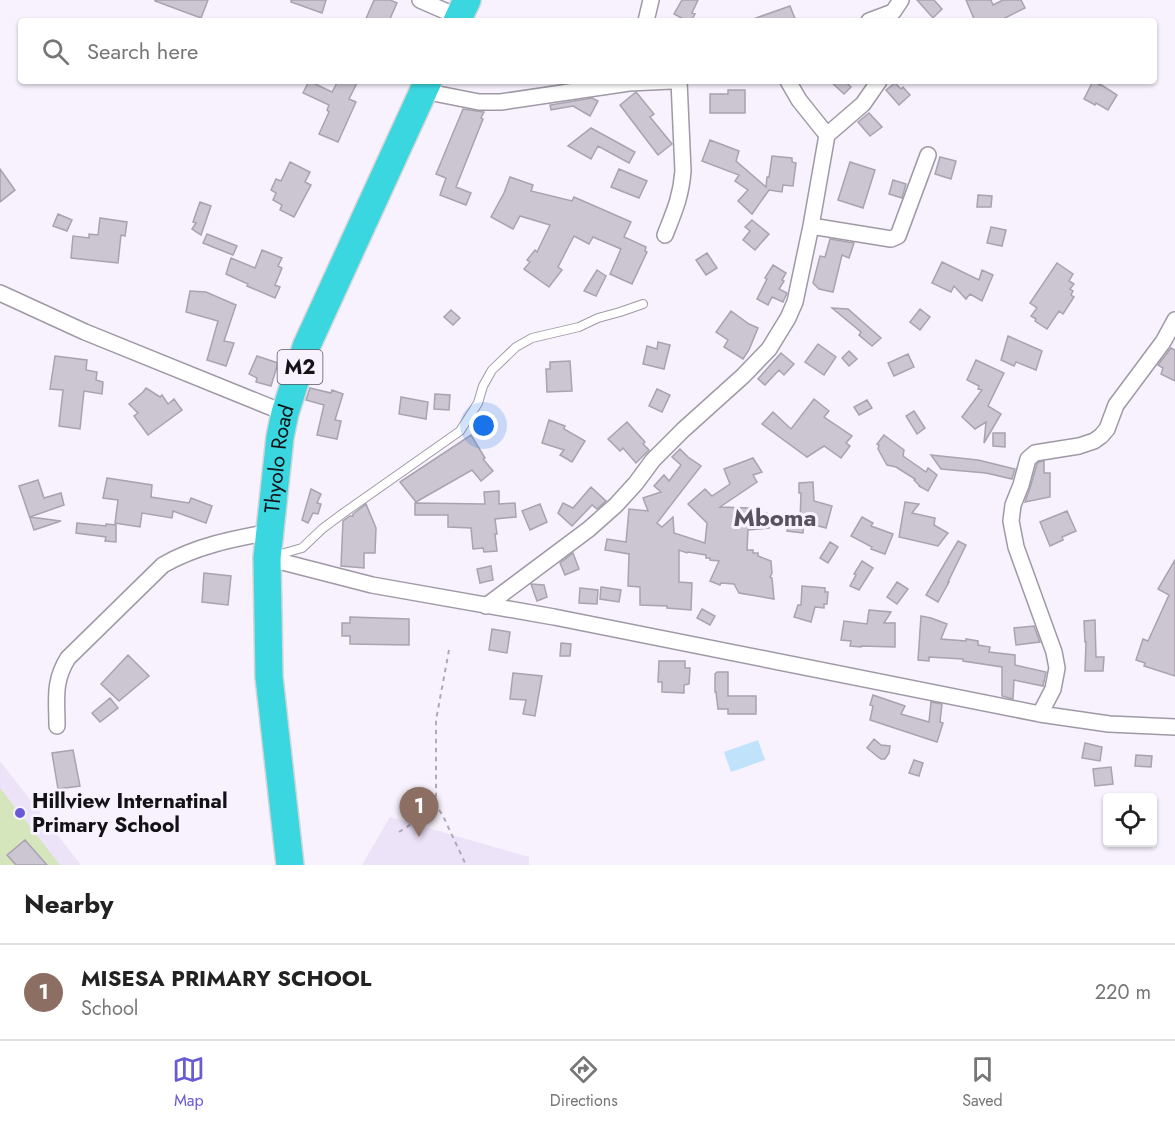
<!DOCTYPE html>
<style>
body{margin:0;font-family:Jost,sans-serif;background:#f6f6f6;color:#222}
.controls{position:absolute;right:18px;bottom:18px;display:grid;overflow:hidden;border-radius:6px;box-shadow:0 2px 4px #0004}
.controls button{width:54px;height:54px;display:grid;place-items:center;padding:0;border:0;border-bottom:2px solid #e0e0e0;background:#fff;color:#222;font:30px sans-serif}
.you{position:absolute;left:484px;top:426px;width:21px;height:21px;margin:-15px;border:4px solid #fff;border-radius:50%;background:#1a73e8;box-shadow:0 0 0 9px #1a73e833}
.badge{display:grid;place-items:center;width:39px;height:39px;border-radius:50%;background:#685bd5;color:#fff;font-size:20px;font-weight:700}
.pin{position:absolute;translate:-50% -50px;filter:drop-shadow(0 2px 3px #0008)}
.pin::after{content:'';position:absolute;top:32px;width:21px;height:18px;background:inherit;clip-path:polygon(0 0,100% 0,50% 100%)}
.list{margin:0;padding:0;list-style:none}
h2{display:flex;justify-content:space-between;align-items:center;height:78px;margin:0;padding:0 24px;font-size:26px}
h2 small{font-size:20px;font-weight:400;color:#767676}
.list li{display:grid;grid-template-columns:39px 1fr auto;gap:18px;align-items:center;box-sizing:border-box;height:96px;padding:0 24px;border-top:2px solid #e0e0e0}
.list b{display:block;font-size:22px;white-space:nowrap}
.list p{margin:0;font-size:20px;white-space:nowrap;color:#767676}
.list em{font-size:20px;font-style:normal;color:#767676}
.icon{flex:none;width:33px;height:33px;fill:none;stroke:currentColor;stroke-width:2;stroke-linecap:round;stroke-linejoin:round}
.map{position:relative;flex:none;width:1175px;height:865px;overflow:hidden}
.search{position:absolute;background:#fff;box-shadow:0 2px 4px #0004;left:18px;right:18px;top:18px;height:66px;display:flex;align-items:center;gap:15px;box-sizing:border-box;padding:0 21px;border-radius:6px;color:#767676;font-size:22px}
.sheet{height:174px;background:#fff}
nav{display:flex;justify-content:space-around;align-items:center;box-sizing:border-box;height:84px;border-top:2px solid #e0e0e0;background:#fff;font-size:16px;color:#767676}
nav a{display:grid;justify-items:center;gap:3px}
nav .on{color:#685bd5}
.map>svg:first-child{display:block}
</style>
<div class="map">
<svg width="1175" height="865" viewBox="0 0 1175 865">
<rect width="100%" height="100%" fill="#f7f2fd"/>
<!-- built -->
<path fill="#ede3f8" d="M0,761L81,865H0Z
M390,817L529,857V865H362Z"/>
<!-- green -->
<path fill="#d5e6bc" d="M0,788L60,865H0Z"/>
<!-- water -->
<path fill="#c0e2fb" d="M758,740L765,760L731,772L724,752Z"/>
<!-- building -->
<path fill="#ccc5d2" stroke="#a9a2af" stroke-width="1.5" d="M155,0H208L201,18L155,1Z
M291,0H326L322,13L291,2Z
M374,0H390L397,3L389,21H365Z
M682,0H698L692,13L695,14L691,21H687L674,14Z
M917,0H934L942,9L933,18Z
M966,0H991L993,5L1003,0H1021L1025,8L999,21H975Z
M790,6L796,21H752L753,19Z
M309,81L332,92L338,81H358L349,99L356,102L338,142L319,134L329,112L327,110L329,105L303,93Z
M830,81H845L851,87L844,94Z
M1093,81L1099,85L1100,84L1117,95L1108,110L1096,103L1095,105L1084,99Z
M895,83L901,89L903,87L910,95L899,105L886,90Z
M728,90H745V113H710V94H728Z
M636,92L654,114L650,117L672,144L658,155L620,105Z
M592,98L598,101L590,116L573,106L551,110L550,105Z
M463,109L484,112L481,118L483,119L456,187L471,193L466,205L440,195L446,178L436,174Z
M869,113L882,127L870,136L858,122Z
M591,128L635,152L629,163L598,146L591,159L568,146Z
M710,140L739,151L736,161L766,187L767,177H769L772,156L792,158V162L796,163L793,186L783,185L782,192L769,190L752,214L738,201L748,190L735,181L739,175L702,161Z
M940,157L956,161L951,179L935,174Z
M290,162L310,172L305,182L311,185L294,217L280,210L282,205L273,200L276,193L271,190L276,179L281,181Z
M850,162L875,170L863,208L838,200Z
M0,169L15,190L0,202Z
M619,169L647,181L639,198L611,187Z
M510,177L533,185L531,191L572,201L574,197L631,222L624,237L646,247L645,251L647,252L632,284L610,274L621,249L593,237L589,244L574,236L558,267L562,270L549,287L524,269L530,262L527,260L535,250L537,252L550,225L520,216L513,229L491,217L504,193Z
M893,180L906,184L902,198L889,194Z
M978,195L992,196L991,207H977Z
M200,202L211,206L201,235L192,229L196,223L193,222Z
M58,214L72,220L67,231L53,226Z
M100,218L127,222L125,236L121,235L118,263L71,258L73,236L89,238V234L98,235Z
M752,220L769,234L755,250L743,240L750,231L745,227Z
M991,227L1006,230L1002,246L987,243Z
M207,234L237,246L233,255L203,243Z
M830,239L854,243L849,258L842,255L833,292L819,289L813,283L820,256L825,257Z
M262,250L282,258L278,266L282,268L275,285L280,287L275,298L247,286L248,284L226,274L231,258L255,268Z
M707,253L717,268L706,275L696,260Z
M942,262L979,280L982,270L993,275L982,301L970,294L966,299L954,286L951,292L932,283Z
M1057,263L1073,274L1069,281L1074,284L1070,289L1073,291L1071,295L1074,297L1063,314L1059,311L1047,329L1035,321L1036,319L1031,316L1037,308L1030,303Z
M773,265L786,273L782,280L784,281L779,289L787,293L783,302L772,297L768,305L757,299L767,279L765,278Z
M597,270L606,276L596,296L584,291Z
M190,291L206,292L236,305L224,341L234,343L226,366L207,360L218,321L186,312Z
M832,308L848,309L881,338L872,346L859,335L861,332Z
M920,309L930,317L920,330L910,322Z
M451,310L460,318L453,325L444,317Z
M731,311L749,324L758,328L749,350L743,359L724,347L728,340L716,332Z
M1008,336L1042,351L1036,370L1016,362L1014,366L1001,360Z
M658,342L670,345L664,369L643,364L647,346L657,349Z
M818,344L836,357L824,375L805,362Z
M1171,348L1175,350V381L1161,374L1163,368L1158,365Z
M849,351L857,359L849,366L842,358Z
M781,353L794,364L784,375L779,370L765,385L758,379Z
M908,354L914,367L894,376L888,363Z
M55,356L87,360L86,370L97,372L96,380L103,382L102,394L84,391L80,429L59,426L63,390L50,389Z
M257,356L278,363L271,386L256,382L257,378L249,374Z
M976,360L1004,373L988,406L1001,414L984,443L986,422L975,429L962,417L982,390L978,389L979,386L967,380Z
M570,361L572,391L547,392L546,369H550V362Z
M146,388L160,397L162,395L168,404L174,399L182,410L148,435L134,416L138,413L129,404L143,392Z
M310,388L331,393L332,390L343,394L335,420L341,421L337,439L317,435L324,405L306,400Z
M657,389L670,395L662,412L649,406Z
M435,394L450,395L449,410L434,409Z
M401,397L428,402L426,419L399,414Z
M814,399L829,411L824,417L852,436L846,443L850,446L841,458L824,446L807,457L762,424L773,412L791,429Z
M867,400L872,408L859,415L854,407Z
M914,411L925,428L917,434L906,416Z
M549,420L565,426L564,429L585,441L572,462L560,455L564,450L542,443Z
M627,422L645,442L643,444L649,450L636,463L623,448L620,451L608,439Z
M993,433H1005V447L993,446Z
M471,435L485,458L483,459L493,471L481,481L472,470L416,502L400,482Z
M884,435L904,450L903,456L926,472L928,468L937,475L928,491L919,486V485L914,480L915,479L896,467L887,465L878,449L879,445L877,444Z
M680,449L688,457L701,466L657,523L662,527L673,517L674,533L705,543L707,523L688,504L705,489L712,496L730,484L724,469L753,458L762,472L753,475L757,482L720,507L749,508V515L767,513L769,528L748,530L747,550H753V553H758V556L771,561L772,573L770,577L772,578L774,599L739,593L734,584L721,583L720,585L710,581L719,561L710,560V558H706V555L688,552L687,553L679,550V582L692,583L691,610L667,608V606L640,605V587L628,586L629,554L605,550L607,539L626,542L629,509L648,511L643,498L661,492L654,486L664,475L669,481L681,465L672,457Z
M931,455L978,460L1015,469L1012,479L986,473L941,469Z
M1044,461V473H1050V497L1025,502L1030,488L1037,464L1039,462Z
M107,478L152,485L151,497L189,503L191,498L212,506L206,523L173,511L172,518L142,513L140,527L115,523L118,500L103,498Z
M38,480L44,498L61,493L64,505L30,517L61,521L34,530L19,486Z
M813,482L814,501L832,506L826,528L804,522L803,533L787,531L789,520L802,521H800L801,493H799V483Z
M591,487L606,501L597,509L592,505L572,526L558,513L563,503L573,508Z
M311,489L321,494L317,503L321,504L318,514L313,513L308,523L302,520Z
M499,491V504L515,503L516,517L495,519L497,534H495L497,551L484,552L483,548L473,549L471,528L448,527V515H415V503L485,504L484,492Z
M905,502L919,504L912,513L935,518L934,525L948,533L938,546L899,537Z
M366,504L376,528L375,553H364V568L341,566L343,521L350,516H353V514Z
M540,504L547,522L530,530L522,511Z
M1067,511L1076,531L1062,537L1063,540L1050,546L1040,522Z
M862,517L873,523L871,526L893,534L885,554L871,549L872,547L851,536Z
M77,523L106,526V524L116,525V542L105,541L106,537L76,533Z
M958,541L966,545L948,582H949L938,602L926,595Z
M830,542L838,547L828,563L820,558Z
M573,553L579,569L565,575L560,563Z
M1175,560V676L1144,666L1145,663L1136,660L1143,639L1148,641L1169,595L1158,589Z
M862,561L873,568L859,590L850,586L856,575L854,574Z
M491,566L493,580L480,583L477,569Z
M204,573L231,576L228,605L202,602Z
M897,582L908,589L897,604L887,597Z
M531,584L544,585L547,597L537,601Z
M802,586L825,588V592H828L827,604H824V608L815,607L811,622L794,617L798,605H801Z
M601,587L621,590L619,602L600,599Z
M580,588L598,590L597,604L579,603Z
M702,609L715,616L710,625L697,618Z
M869,610L891,612L884,623H895V647L861,646V647L850,646L851,641L841,640L844,621L867,624Z
M921,616L931,618L947,624L941,639L966,641V639L978,641V645L990,647L989,652L1015,655V665L1046,672L1043,686L1014,680L1013,699L1002,696V667L963,661V659L929,657V661L918,660Z
M350,617L409,619V645L350,644V636H342V623H350Z
M1095,620L1096,657H1104L1103,671H1085L1086,642H1085L1084,621Z
M1034,626L1040,642L1016,645L1014,628Z
M492,629L510,632L507,653L489,650Z
M561,643L571,644L570,656H560Z
M128,655L149,676L119,701L101,684Z
M659,661H685V668H690L689,684L684,685V693L662,692V682H658Z
M717,672H728V696H756V714H728V709H718L716,692H715V674Z
M513,673L542,676L535,716L523,714L526,700L510,699Z
M873,695L905,706L901,714L929,722L931,702L942,704L940,722L943,723L937,742L870,720L873,706L870,705Z
M110,698L118,708L100,722L92,713Z
M874,739L881,745L890,746L889,753L885,759H881L878,757L867,748Z
M1085,743L1102,747L1100,761L1082,758Z
M73,750L80,786L58,789L52,753Z
M1136,755L1152,756L1151,767L1135,766Z
M914,760L923,763L919,776L909,773Z
M1111,767L1113,784L1095,786L1093,769Z
M25,840L47,865H16L7,855Z"/>
<g fill="none" stroke-linecap="round" stroke-linejoin="round">
<defs>
<path id="lane" d="M274,556L302,548L322,529L342,514L460,431L478,403L483,386L492,370L516,347L532,338L579,327L598,318L620,312L643,304"/>
<path id="street" d="M420,0L459,17
M646,21L651,0
M869,21L893,12L901,0
M788,81L799,100L827,135
M423,91L479,102H501L629,83L671,81
M811,226L891,239L898,236L928,155
M665,235C674,212 681,197 683,171L679,81
M0,293L85,332L285,413
M267,558L372,585L554,617L1040,714L1109,724L1175,727
M486,606L589,529L616,505L636,483L653,460L683,430L743,376L769,349L788,318L795,302L811,226L827,135L863,104L879,81
M1040,714L1053,689L1057,668L1054,652L1016,547L1011,521L1013,505L1021,485L1028,459L1035,453L1079,446L1094,441L1101,436L1107,429L1116,405L1163,342L1175,320
M57,726C57,699 53,682 68,658L163,565C196,546 232,539 270,532"/>
<g id="highway">
<path d="M457,21L467,0"/>
<path id="s1" d="M290,865L269,677L267,558L280,437L285,413L306,347L428,81"/>
</g>
</defs>
<!-- lane casing -->
<use href="#lane" stroke="#9f99a6" stroke-width="10"/>
<!-- street casing -->
<use href="#street" stroke="#9f99a6" stroke-width="18"/>
<!-- highway casing -->
<use href="#highway" stroke="#d5d4d5" stroke-width="30"/>
<!-- path -->
<path stroke="#aeaab3" stroke-width="2" stroke-dasharray="4.5 4.5" stroke-linecap="butt" d="M449,650L436,720V805L443,816L466,865
M399,832L427,814L436,805"/>
<!-- lane -->
<use href="#lane" stroke="#fff" stroke-width="8"/>
<!-- street -->
<use href="#street" stroke="#fff" stroke-width="15"/>
<!-- highway -->
<use href="#highway" stroke="#3ad7e0" stroke-width="27"/>
</g>
<!-- markers -->
<circle fill="#685bd5" stroke="#f7f2fd" stroke-width="2" cx="20" cy="813" r="6"/>
<g text-anchor="middle" dominant-baseline="central" stroke-width="6" stroke-linejoin="round" paint-order="stroke">
<!-- shield labels -->
<rect fill="#f7f2fd" stroke="#58555b" stroke-width="1.5" x="277.5" y="350" width="45" height="34" rx="4.5"/>
<g font-size="20" font-weight="bold" fill="#141216">
<text x="300" y="367">M2</text>
</g>
<!-- street labels -->
<g font-size="21" fill="#141216" stroke="#f7f2fd">
<text stroke="none"><textPath href="#s1" startOffset="408">Thyolo Road</textPath></text>
</g>
<!-- poi labels -->
<g font-size="21" font-weight="bold" fill="#141216" stroke="#f7f2fd" text-anchor="start">
<text x="32" y="801">Hillview Internatinal<tspan x="32" dy="24">Primary School</tspan></text>
</g>
<!-- quarter labels -->
<g font-size="24" font-weight="bold" fill="#57525d" stroke="#f7f2fd">
<text x="775" y="517">Mboma</text>
</g>
</g>
</svg>
<div class="controls">
<button><svg class="icon" aria-label="locate" viewBox="0 0 24 24"><circle cx="12" cy="12" r="6"/><path d="M12 2v4M12 18v4M2 12h4M18 12h4"/></svg></button>
</div>
<div class="you"></div>
<div class="pin badge" style="left:419px;top:837px;background:#8d6e63">1</div>
<div class="search"><svg class="icon" aria-label="search" viewBox="0 0 24 24"><circle cx="10" cy="10" r="6"/><path d="M15 15l6 6"/></svg>Search here</div>
</div>
<section class="sheet">
<h2>Nearby<small></small></h2>
<ul class="list">
<li><span class="badge" style="background:#8d6e63">1</span><div><b>MISESA PRIMARY SCHOOL</b><p>School</p></div><em>220 m</em></li>
</ul>
</section>
<nav>
<a class="on"><svg class="icon" aria-label="map" viewBox="0 0 24 24"><path d="M3 6l6-2 6 2 6-2v14l-6 2-6-2-6 2zM9 4v14M15 6v14"/></svg>Map</a>
<a><svg class="icon" aria-label="directions" viewBox="0 0 24 24"><path d="M12 3l9 9-9 9-9-9zM9 14v-3h6M13 9l2 2-2 2"/></svg>Directions</a>
<a><svg class="icon" aria-label="saved" viewBox="0 0 24 24"><path d="M7 4h10v16l-5-4-5 4z"/></svg>Saved</a>
</nav>
